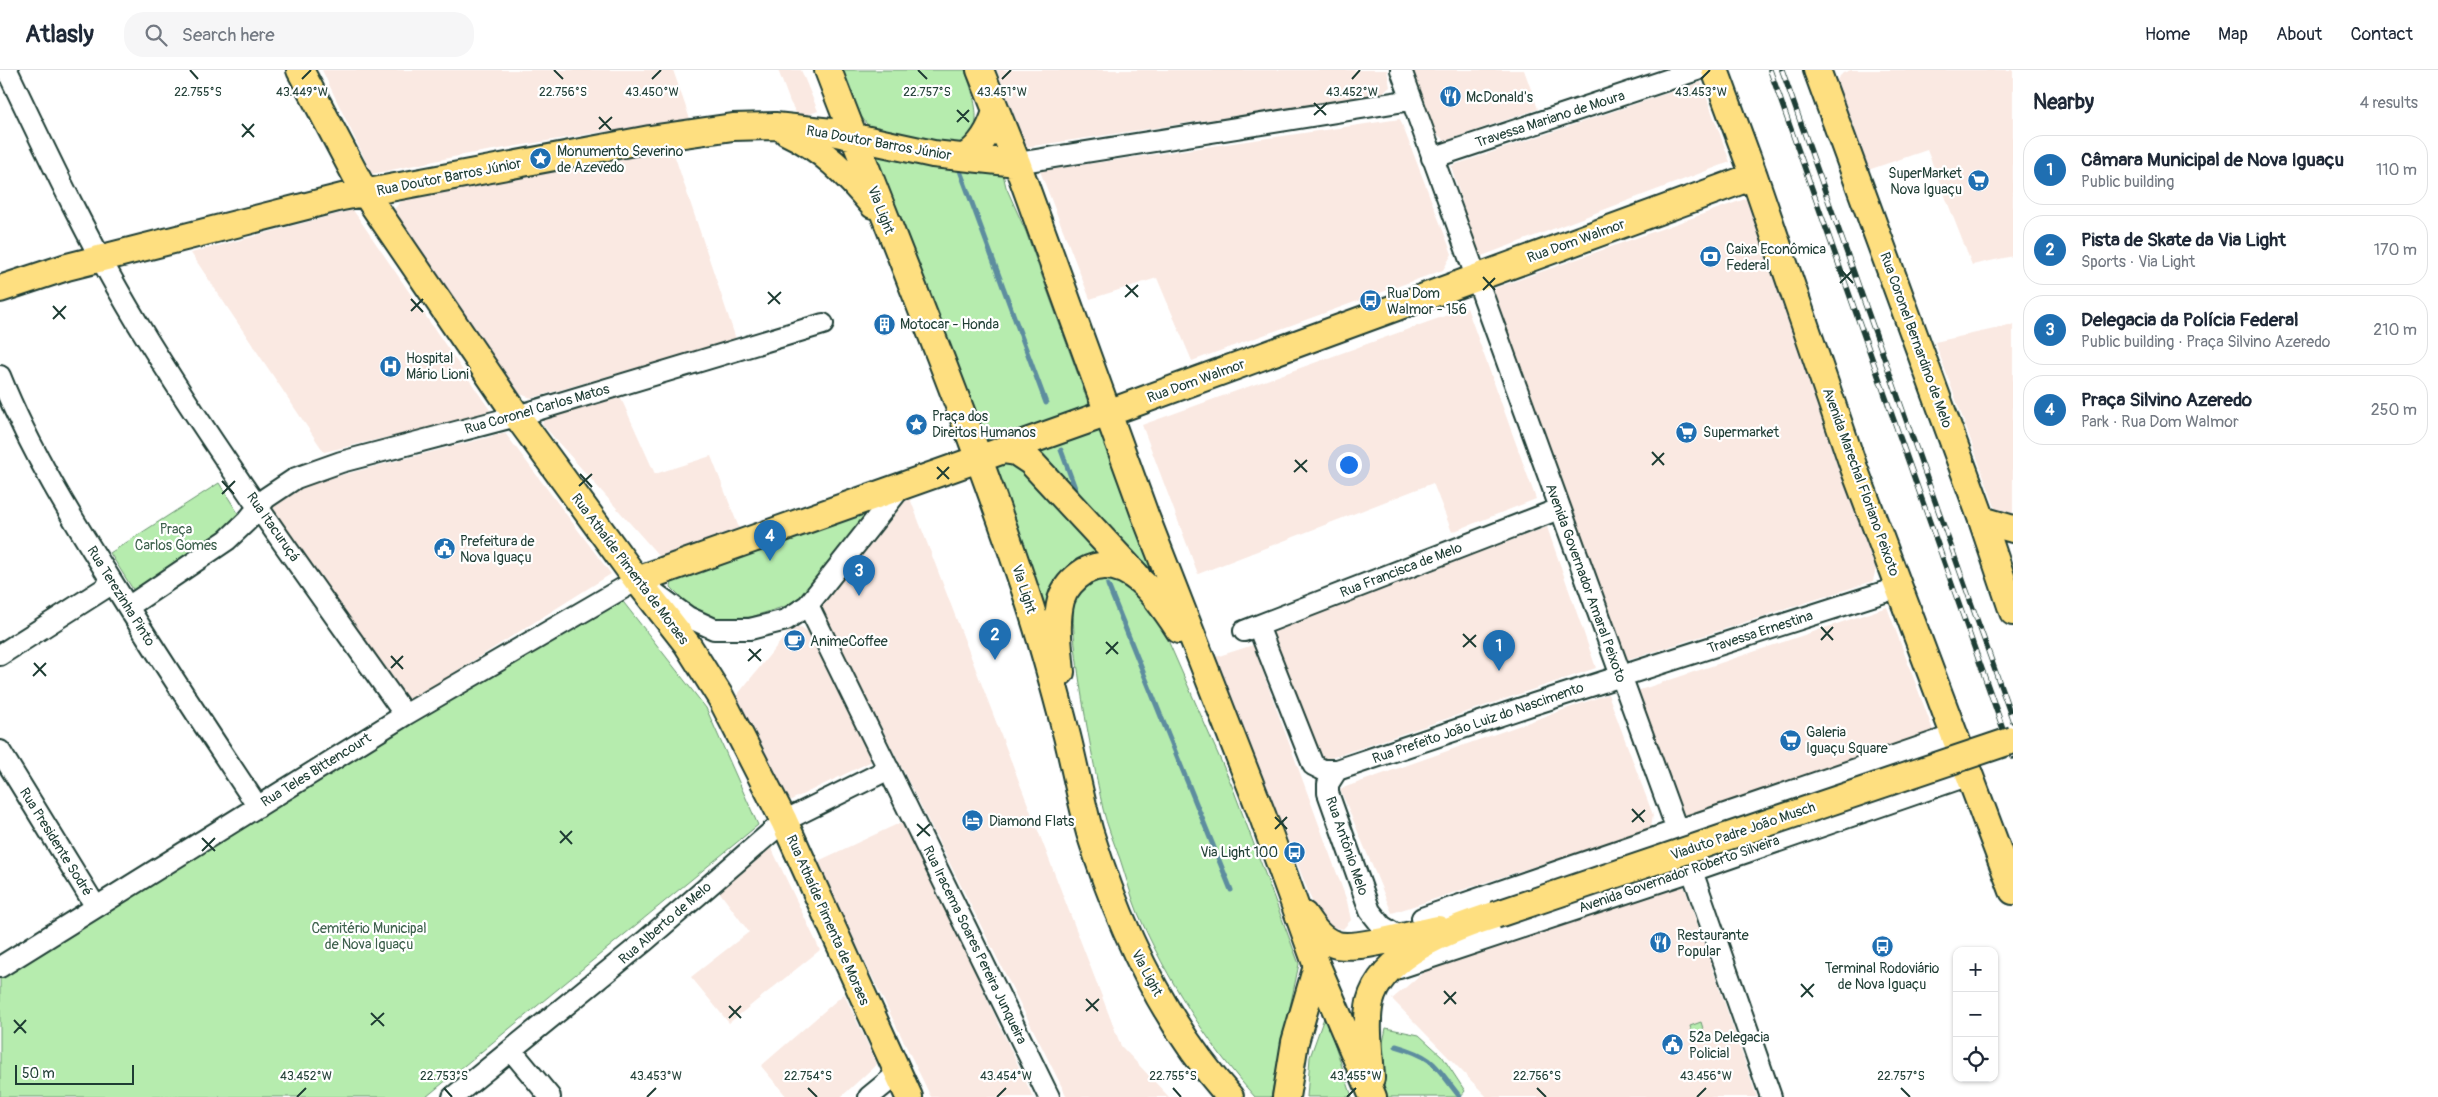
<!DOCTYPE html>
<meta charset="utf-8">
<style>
body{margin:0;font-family:Pangolin,sans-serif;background:#f6f6f7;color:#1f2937}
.controls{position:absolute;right:15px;bottom:15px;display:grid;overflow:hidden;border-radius:10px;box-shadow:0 1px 4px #0004}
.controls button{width:45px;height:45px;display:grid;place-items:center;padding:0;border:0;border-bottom:1px solid #e0e1e3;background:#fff;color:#1f2937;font:25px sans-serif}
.scale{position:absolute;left:15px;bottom:12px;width:119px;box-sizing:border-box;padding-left:5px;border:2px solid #1f3d34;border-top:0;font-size:14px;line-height:18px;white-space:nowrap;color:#1f3d34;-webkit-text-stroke:4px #fff;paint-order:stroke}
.you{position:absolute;left:1348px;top:394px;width:18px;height:18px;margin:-12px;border:4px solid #fff;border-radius:50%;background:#1a73e8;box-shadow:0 0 0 8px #1a73e833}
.badge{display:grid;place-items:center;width:32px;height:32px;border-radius:50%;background:#1f6fb2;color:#fff;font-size:16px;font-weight:700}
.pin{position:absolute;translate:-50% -41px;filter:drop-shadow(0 1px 2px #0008)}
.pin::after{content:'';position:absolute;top:26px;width:18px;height:15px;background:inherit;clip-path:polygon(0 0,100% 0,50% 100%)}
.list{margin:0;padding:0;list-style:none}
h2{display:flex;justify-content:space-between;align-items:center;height:65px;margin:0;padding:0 20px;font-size:21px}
h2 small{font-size:16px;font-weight:400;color:#747a83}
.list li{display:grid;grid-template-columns:32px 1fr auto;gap:15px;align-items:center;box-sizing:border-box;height:70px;margin:0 10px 10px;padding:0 10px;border:1px solid #e0e1e3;border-radius:20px}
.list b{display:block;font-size:19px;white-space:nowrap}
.list p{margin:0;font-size:16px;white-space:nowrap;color:#747a83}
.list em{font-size:16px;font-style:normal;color:#747a83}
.icon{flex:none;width:28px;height:28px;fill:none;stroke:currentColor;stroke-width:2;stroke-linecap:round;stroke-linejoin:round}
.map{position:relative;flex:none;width:2013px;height:1027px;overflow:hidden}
header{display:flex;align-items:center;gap:30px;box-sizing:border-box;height:70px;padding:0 25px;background:#fff;border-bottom:1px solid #e0e1e3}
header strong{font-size:24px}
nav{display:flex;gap:28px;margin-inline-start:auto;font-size:18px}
.search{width:350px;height:45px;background:#f6f6f7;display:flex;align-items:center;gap:12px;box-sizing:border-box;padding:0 18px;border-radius:20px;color:#747a83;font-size:19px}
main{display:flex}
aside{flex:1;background:#fff}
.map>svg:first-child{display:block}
</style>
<header>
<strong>Atlasly</strong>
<div class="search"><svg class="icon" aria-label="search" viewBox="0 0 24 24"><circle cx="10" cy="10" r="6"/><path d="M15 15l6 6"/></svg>Search here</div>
<nav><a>Home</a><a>Map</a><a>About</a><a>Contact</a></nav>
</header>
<main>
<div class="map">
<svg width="2013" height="1027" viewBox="0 0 2013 1027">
<rect width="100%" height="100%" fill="#fff"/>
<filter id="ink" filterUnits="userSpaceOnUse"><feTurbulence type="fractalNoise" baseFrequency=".02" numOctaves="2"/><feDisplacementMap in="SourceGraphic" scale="10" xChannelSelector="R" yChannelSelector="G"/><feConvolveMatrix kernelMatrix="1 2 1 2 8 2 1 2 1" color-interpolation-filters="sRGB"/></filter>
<g filter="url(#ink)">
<!-- built -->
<path fill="#fae9e2" d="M322,0H673L691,52L601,62L463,85L372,104Z
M778,0H801L818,41L799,48L790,32Z
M997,0H1387L1390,17L1381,24L1026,77Z
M1412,0H1524L1538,39L1445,71L1433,61Z
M1851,0H2013V186L1972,195L1927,80L1868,100L1837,24L1836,14L1838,8L1843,3Z
M1701,12L1730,92L1479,187L1451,96Z
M1400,49L1452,184L1443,200L1192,291L1157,208L1090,229L1040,101Z
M672,78L736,269L532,328L520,324L503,303L392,147L395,138L407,125Z
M1748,128L1877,493L1873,511L1625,591L1493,219Z
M353,140L492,343L324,382L191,183Z
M1467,238L1536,429L1452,462L1433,413L1198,504L1142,355Z
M2013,255V451H2000L1935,272Z
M619,324L655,404L711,386L739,458L660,487L542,354L545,347Z
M505,363L611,504L409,631L270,439L307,414Z
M909,426L1121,976L1169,1027H1067L821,537Z
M1547,457L1596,598L1319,692L1270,560Z
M1887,537L1934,663L1682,756L1637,621Z
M801,557L808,562L872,691L787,732L734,629L789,561Z
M1253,575L1347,831L1351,850L1343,859L1331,857L1317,844L1216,587Z
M1608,624L1653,745L1651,758L1392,843L1340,719Z
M904,751L1033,1027H931L816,792Z
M771,777L820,880L729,953L691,907L749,862L718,820Z
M1683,813L1757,1027H1487L1392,929L1426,900Z
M844,924L877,994L841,1027H787L761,996Z"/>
<!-- green -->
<path fill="#b6ecae" stroke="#6a9471" d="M842,0H965C975,29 992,77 942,77C932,77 921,72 912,69C901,67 879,66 871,58C855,44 850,19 842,0Z
M874,83L1003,104L1006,117L1026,162L1089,335L982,376Z
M1104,360L1154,501L1143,493L1027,382Z
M1011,390L1024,400L1103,484L1050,554L992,397Z
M219,413L243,451L134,521L110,483Z
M873,437L802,526L786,536L751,547L717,548L692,538L671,517L672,511Z
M1110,505L1130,511L1163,559L1232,716L1299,894L1271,1027H1255C1209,976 1165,906 1138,843C1131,826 1126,807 1120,789C1114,773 1107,756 1103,739C1096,706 1064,550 1076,527C1083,513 1097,510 1110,505Z
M617,524L706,638L758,755L426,1027H0V906Z
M1325,945L1352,1027H1307L1310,987Z
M1701,952L1705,965L1694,969L1690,956Z
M1386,958L1419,965L1442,986L1465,1021L1460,1027H1386L1380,988Z"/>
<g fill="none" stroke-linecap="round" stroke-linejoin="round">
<!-- stream -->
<path stroke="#5d8d9f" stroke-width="5" d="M959,98L1046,333
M1061,380L1078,426
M1108,515L1231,820
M1396,976C1437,988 1435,996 1460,1027"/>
<defs>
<path id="minor" d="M7,0C48,86 89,173 138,254C220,389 314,516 405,645
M1401,0L1692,801L1771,1027
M1432,88L1697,0
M1017,93L1411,30
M0,306C30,381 73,450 116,518C162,592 210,665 258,737
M808,535L1049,1027
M128,537L227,470L247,451L266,428L296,408L341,392L517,346L823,254
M1258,556L1313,695L1323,700H1337L1534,634L1900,517
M1244,561L1559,439
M0,585L113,513
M0,681L96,837
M1337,700L1328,714V723L1370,841L1382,856L1399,866
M1422,848L1955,665
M0,897L405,645L637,510L688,547L714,559H750L786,550L808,535L902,416
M1399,898L1692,801L1970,705
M511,980L550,1027
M453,1027L645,871L784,751L889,699
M869,1027L897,1004"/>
<path id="major" d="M300,0L365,123L517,346L637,510L687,574L721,628L784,751L909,1027
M828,0C895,175 968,348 1027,526C1042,572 1055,619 1067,666C1075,698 1081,731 1090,763C1120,859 1163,952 1230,1027
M980,0L1017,93L1145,445L1263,747L1317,896L1373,1027
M1715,0L1754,106L1854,398L2013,821
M1817,0L1982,450L2013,542
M787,62C822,78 848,105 873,135
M965,87C981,76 991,59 996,41
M0,219L67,197L342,127L650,69L733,57L775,56L832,62L933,84L1017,93
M1002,380L1016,382L1031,392L1137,506
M1982,450L2013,459
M637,510L1108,343L1754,106
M1061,602C1059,579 1055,553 1061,530C1065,517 1074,508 1085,501C1127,479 1160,531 1179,560
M1304,845C1312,857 1320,869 1334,874C1352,882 1415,863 1438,859
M1371,1008C1370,984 1365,955 1370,932C1382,884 1453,858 1495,845
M1286,1027L1295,972L1317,896"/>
</defs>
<!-- minor casing -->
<use href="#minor" stroke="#1f3d34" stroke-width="24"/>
<!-- major casing -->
<use href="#major" stroke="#1f3d34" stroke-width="30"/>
<!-- minor -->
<use href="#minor" stroke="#fff" stroke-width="20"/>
<!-- major -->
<use href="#major" stroke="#fedf80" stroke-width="26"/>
<defs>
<path id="rail" d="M1770,0L2013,687
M1782,0L2013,651"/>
</defs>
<!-- rail casing -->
<use href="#rail" stroke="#1f3d34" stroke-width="5.5"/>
<!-- rail -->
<use href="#rail" stroke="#fff" stroke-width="4" stroke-dasharray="11" stroke-linecap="butt"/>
<defs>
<path id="major-bridge" d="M1495,845L2013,670"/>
</defs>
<!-- major-bridge casing -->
<use href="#major-bridge" stroke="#1f3d34" stroke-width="30" stroke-linecap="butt"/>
<!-- major-bridge -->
<use href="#major-bridge" stroke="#fedf80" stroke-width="26"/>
</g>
</g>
<!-- ticks -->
<path fill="none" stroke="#1f3d34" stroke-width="2" d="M190,0L198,9M554,0L563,9M918,0L927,9M302,9L311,0M652,9L661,0M1002,9L1011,0M1352,9L1360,0M1701,9L1710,0M1314,33L1326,45M957,40L969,52M1314,45L1327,33M599,47L611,60M957,52L969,40M242,54L254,67M599,59L612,47M242,67L254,54M1841,200L1853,213M1483,207L1495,220M1840,213L1853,200M1126,215L1138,227M1483,220L1495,208M768,222L780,234M1125,227L1138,215M411,229L423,242M768,234L781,222M53,236L65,249M411,241L423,229M53,249L66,236M1652,382L1664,395M1295,390L1307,402M1652,395L1664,383M937,397L949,409M1294,402L1307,390M580,404L592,417M937,409L949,397M222,411L234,424M579,416L592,404M222,424L235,411M1821,557L1833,570M1463,564L1476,577M1821,570L1833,557M1106,572L1118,584M1463,577L1476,565M749,579L761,591M1106,584L1118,572M391,586L403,599M748,591L761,579M34,593L46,606M391,598L403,586M33,606L46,593M1632,739L1644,752M1275,747L1287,759M1632,752L1645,740M917,754L930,766M1275,759L1287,747M560,761L572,774M917,766L930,754M202,768L215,781M560,773L572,761M202,781L215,768M1801,914L1813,927M1444,921L1456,934M1801,927L1814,914M1086,929L1098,941M1444,934L1456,922M729,936L741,948M1086,941L1099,929M371,943L384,956M729,948L741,936M14,950L26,963M371,955L384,943M14,963L26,950M444,1018L452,1027M808,1018L817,1027M1173,1018L1181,1027M1537,1018L1546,1027M1901,1018L1910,1027M297,1027L306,1018M647,1027L656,1018M997,1027L1006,1018M1347,1027L1356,1018M1697,1027L1706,1018"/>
<!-- icons -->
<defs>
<symbol id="restaurant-disc" viewBox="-11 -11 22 22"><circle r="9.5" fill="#1f6fb2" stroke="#fff"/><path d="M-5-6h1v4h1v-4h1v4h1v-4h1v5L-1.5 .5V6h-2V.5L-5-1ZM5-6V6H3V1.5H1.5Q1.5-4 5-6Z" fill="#fff"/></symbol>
<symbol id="sight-disc" viewBox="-11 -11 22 22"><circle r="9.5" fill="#1f6fb2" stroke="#fff"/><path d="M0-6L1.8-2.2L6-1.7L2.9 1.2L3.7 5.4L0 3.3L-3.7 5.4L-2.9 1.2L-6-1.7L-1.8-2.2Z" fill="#fff"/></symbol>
<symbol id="supermarket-disc" viewBox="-11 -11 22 22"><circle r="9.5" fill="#1f6fb2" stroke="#fff"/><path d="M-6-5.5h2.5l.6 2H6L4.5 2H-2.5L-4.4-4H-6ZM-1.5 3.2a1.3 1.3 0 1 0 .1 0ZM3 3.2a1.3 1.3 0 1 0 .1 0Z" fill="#fff"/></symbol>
<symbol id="bank-disc" viewBox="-11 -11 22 22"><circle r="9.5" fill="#1f6fb2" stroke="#fff"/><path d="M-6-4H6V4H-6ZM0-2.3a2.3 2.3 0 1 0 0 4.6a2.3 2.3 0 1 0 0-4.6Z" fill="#fff"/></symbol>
<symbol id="bus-disc" viewBox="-11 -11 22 22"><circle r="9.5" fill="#1f6fb2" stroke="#fff"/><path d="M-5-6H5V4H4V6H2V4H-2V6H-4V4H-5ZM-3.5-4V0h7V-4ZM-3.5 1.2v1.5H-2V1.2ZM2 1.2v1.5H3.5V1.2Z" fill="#fff"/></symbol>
<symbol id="building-disc" viewBox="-11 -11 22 22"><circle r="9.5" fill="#1f6fb2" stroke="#fff"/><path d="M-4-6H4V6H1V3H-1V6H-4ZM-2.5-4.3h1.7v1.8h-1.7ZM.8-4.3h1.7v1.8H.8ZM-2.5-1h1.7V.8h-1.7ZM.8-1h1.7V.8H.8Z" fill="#fff"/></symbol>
<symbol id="hospital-disc" viewBox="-11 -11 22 22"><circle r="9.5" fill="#1f6fb2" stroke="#fff"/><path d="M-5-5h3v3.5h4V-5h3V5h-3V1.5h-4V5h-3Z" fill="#fff"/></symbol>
<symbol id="civic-disc" viewBox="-11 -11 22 22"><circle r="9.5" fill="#1f6fb2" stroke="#fff"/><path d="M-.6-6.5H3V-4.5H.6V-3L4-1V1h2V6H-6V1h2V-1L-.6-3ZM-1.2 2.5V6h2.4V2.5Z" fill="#fff"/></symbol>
<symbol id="cafe-disc" viewBox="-11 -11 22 22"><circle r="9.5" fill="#1f6fb2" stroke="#fff"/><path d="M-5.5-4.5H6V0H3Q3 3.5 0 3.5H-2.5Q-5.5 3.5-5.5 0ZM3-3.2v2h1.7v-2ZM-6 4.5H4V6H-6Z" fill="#fff"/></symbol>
<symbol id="hotel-disc" viewBox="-11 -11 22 22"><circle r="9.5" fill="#1f6fb2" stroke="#fff"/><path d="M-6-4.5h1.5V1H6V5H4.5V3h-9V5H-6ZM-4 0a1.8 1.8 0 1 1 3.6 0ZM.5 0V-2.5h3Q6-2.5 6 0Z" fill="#fff"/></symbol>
</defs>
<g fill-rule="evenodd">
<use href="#restaurant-disc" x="1438" y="14" width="25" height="25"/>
<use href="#sight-disc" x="528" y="76" width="25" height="25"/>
<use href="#supermarket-disc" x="1966" y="98" width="25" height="25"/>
<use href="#bank-disc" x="1698" y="174" width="25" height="25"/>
<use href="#bus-disc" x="1358" y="218" width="25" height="25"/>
<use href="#building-disc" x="872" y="242" width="25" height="25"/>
<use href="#hospital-disc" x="378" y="284" width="25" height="25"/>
<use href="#sight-disc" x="904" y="342" width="25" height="25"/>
<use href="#supermarket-disc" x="1674" y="350" width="25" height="25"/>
<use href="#civic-disc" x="432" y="466" width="25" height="25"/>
<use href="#cafe-disc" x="782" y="558" width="25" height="25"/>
<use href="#supermarket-disc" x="1778" y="658" width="25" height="25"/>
<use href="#hotel-disc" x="960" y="738" width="25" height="25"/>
<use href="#bus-disc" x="1282" y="770" width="25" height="25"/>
<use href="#restaurant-disc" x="1648" y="860" width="25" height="25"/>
<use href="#bus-disc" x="1870" y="864" width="25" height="25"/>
<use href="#civic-disc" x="1660" y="962" width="25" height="25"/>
</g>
<g text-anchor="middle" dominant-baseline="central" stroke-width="4.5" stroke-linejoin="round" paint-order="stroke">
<!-- poi labels -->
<g font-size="14" fill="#1f3d34" stroke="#fff" text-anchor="start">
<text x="1466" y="27">McDonald's</text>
<text x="557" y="81">Monumento Severino<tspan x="557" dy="16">de Azevedo</tspan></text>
<text x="1962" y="103" text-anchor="end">SuperMarket<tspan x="1962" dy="16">Nova Iguaçu</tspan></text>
<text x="1726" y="179">Caixa Econômica<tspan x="1726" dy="16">Federal</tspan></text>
<text x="1387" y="223">Rua Dom<tspan x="1387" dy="16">Walmor - 156</tspan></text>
<text x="900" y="254">Motocar - Honda</text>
<text x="406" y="288">Hospital<tspan x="406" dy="16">Mário Lioni</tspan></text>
<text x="932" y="346">Praça dos<tspan x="932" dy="16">Direitos Humanos</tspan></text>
<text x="1703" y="362">Supermarket</text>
<text x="460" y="471">Prefeitura de<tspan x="460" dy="16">Nova Iguaçu</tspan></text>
<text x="810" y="571">AnimeCoffee</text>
<text x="1806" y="662">Galeria<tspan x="1806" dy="16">Iguaçu Square</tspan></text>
<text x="989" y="751">Diamond Flats</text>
<text x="1278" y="782" text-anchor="end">Via Light 100</text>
<text x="1677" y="865">Restaurante<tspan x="1677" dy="16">Popular</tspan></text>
<text x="1882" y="898" text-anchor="middle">Terminal Rodoviário<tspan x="1882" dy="16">de Nova Iguaçu</tspan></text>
<text x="1689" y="967">52ª Delegacia<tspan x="1689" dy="16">Policial</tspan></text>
</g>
<!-- street labels -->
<g font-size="14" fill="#1f3d34" stroke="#fff">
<text transform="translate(1550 49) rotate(-18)">Travessa Mariano de Moura</text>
<text transform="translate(879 73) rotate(10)">Rua Doutor Barros Júnior</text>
<text transform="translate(449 107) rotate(-11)">Rua Doutor Barros Júnior</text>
<text transform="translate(881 140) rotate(69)">Via Light</text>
<text transform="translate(1576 171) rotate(-20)">Rua Dom Walmor</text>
<text transform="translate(1916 270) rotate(70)">Rua Coronel Bernardino de Melo</text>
<text transform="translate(1196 311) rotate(-20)">Rua Dom Walmor</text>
<text transform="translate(537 339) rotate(-16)">Rua Coronel Carlos Matos</text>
<text transform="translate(1861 412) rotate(70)">Avenida Marechal Floriano Peixoto</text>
<text transform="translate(273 457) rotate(55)">Rua Itacuruçá</text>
<text transform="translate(630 499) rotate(53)">Rua Athaíde Pimenta de Moraes</text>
<text transform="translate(1401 500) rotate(-21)">Rua Francisca de Melo</text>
<text transform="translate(1586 513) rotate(70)">Avenida Governador Amaral Peixoto</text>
<text transform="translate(1024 519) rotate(72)">Via Light</text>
<text transform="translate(121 526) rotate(58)">Rua Terezinha Pinto</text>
<text transform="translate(1760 562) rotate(-18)">Travessa Ernestina</text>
<text transform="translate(1478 653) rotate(-19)">Rua Prefeito João Luiz do Nascimento</text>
<text transform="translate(316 700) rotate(-32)">Rua Teles Bittencourt</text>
<text transform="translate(1743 761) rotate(-19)">Viaduto Padre João Musch</text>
<text transform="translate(56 772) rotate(58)">Rua Presidente Sodré</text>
<text transform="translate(1347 776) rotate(71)">Rua Antônio Melo</text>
<text transform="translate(1679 804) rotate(-19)">Avenida Governador Roberto Silveira</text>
<text transform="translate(828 850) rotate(66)">Rua Athaíde Pimenta de Moraes</text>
<text transform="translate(665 853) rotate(-41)">Rua Alberto de Melo</text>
<text transform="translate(975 875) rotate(64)">Rua Iracema Soares Pereira Junqueira</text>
<text transform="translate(1147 903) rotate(62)">Via Light</text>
</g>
<!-- park labels -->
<g font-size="14" fill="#3d604c" stroke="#fff">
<text x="176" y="459">Praça<tspan x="176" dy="16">Carlos Gomes</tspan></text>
<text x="369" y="858">Cemitério Municipal<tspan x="369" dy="16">de Nova Iguaçu</tspan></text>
</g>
</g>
<g font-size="12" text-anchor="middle" fill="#1f3d34" stroke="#fff" stroke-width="4.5" stroke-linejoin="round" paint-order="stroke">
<text x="302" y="26">43.449°W</text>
<text x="652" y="26">43.450°W</text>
<text x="1002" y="26">43.451°W</text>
<text x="1352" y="26">43.452°W</text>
<text x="1701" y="26">43.453°W</text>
<text x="198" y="26">22.755°S</text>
<text x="563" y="26">22.756°S</text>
<text x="927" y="26">22.757°S</text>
<text x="444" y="1010">22.753°S</text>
<text x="808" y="1010">22.754°S</text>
<text x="1173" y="1010">22.755°S</text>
<text x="1537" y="1010">22.756°S</text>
<text x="1901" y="1010">22.757°S</text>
<text x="306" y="1010">43.452°W</text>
<text x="656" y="1010">43.453°W</text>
<text x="1006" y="1010">43.454°W</text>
<text x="1356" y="1010">43.455°W</text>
<text x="1706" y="1010">43.456°W</text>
</g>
</svg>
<div class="controls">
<button>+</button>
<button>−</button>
<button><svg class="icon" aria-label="locate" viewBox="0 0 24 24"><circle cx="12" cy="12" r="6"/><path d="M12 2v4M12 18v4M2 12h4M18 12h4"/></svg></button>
</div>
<div class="scale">50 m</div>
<div class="you"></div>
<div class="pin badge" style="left:1499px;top:601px">1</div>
<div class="pin badge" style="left:995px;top:590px">2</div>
<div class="pin badge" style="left:859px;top:526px">3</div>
<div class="pin badge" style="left:770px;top:491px">4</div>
</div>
<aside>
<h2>Nearby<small>4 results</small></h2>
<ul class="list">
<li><span class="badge">1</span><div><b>Câmara Municipal de Nova Iguaçu</b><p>Public building</p></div><em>110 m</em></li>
<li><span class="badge">2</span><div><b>Pista de Skate da Via Light</b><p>Sports · Via Light</p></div><em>170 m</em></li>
<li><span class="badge">3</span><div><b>Delegacia da Polícia Federal</b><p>Public building · Praça Silvino Azeredo</p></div><em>210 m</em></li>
<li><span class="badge">4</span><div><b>Praça Silvino Azeredo</b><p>Park · Rua Dom Walmor</p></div><em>250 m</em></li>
</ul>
</aside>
</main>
